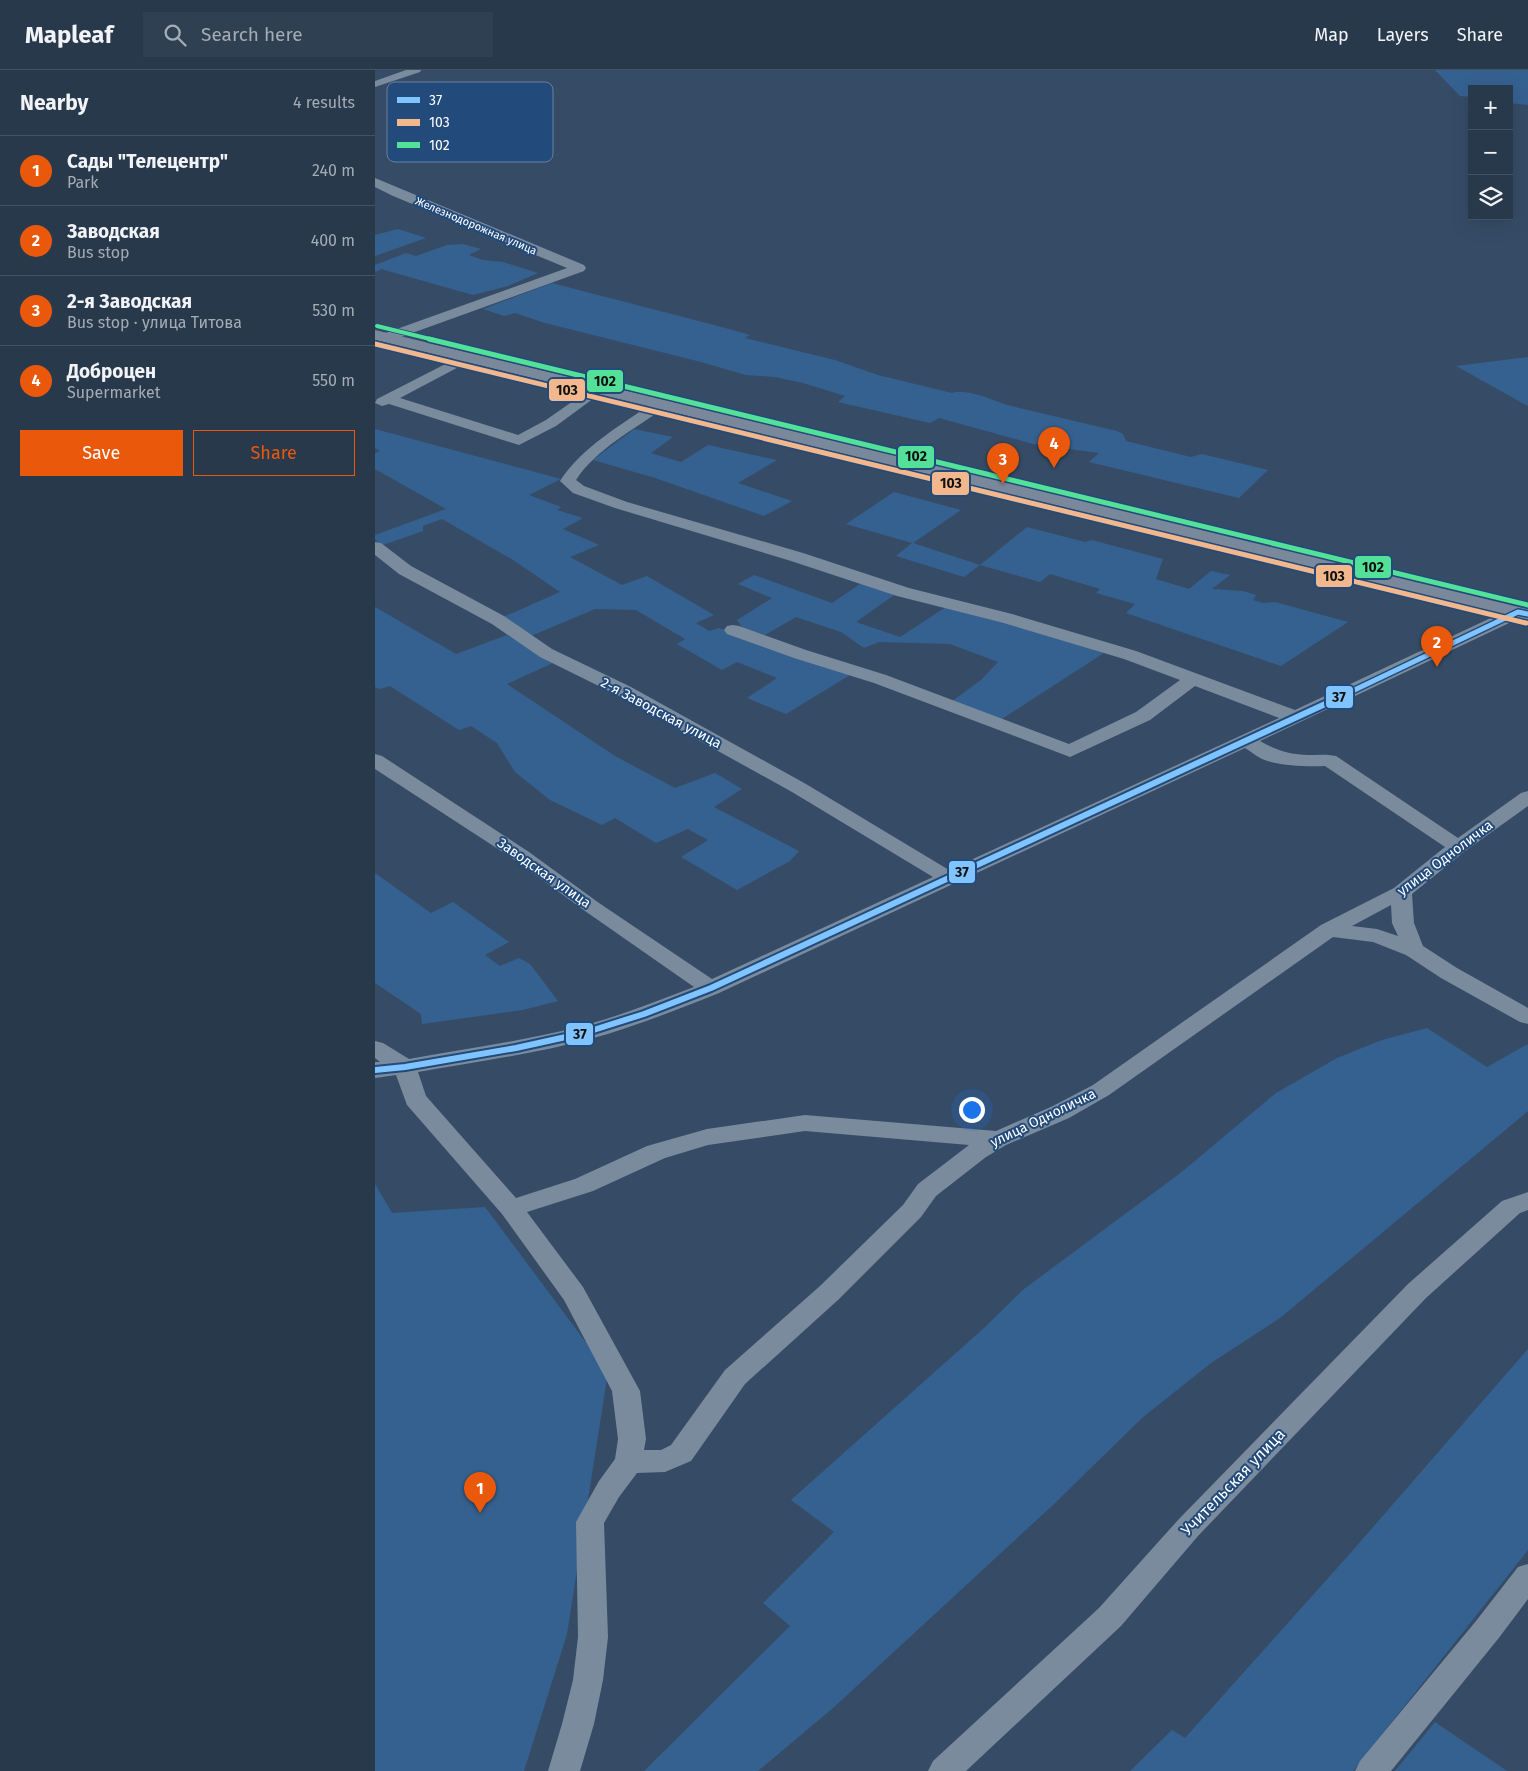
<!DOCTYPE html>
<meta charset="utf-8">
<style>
body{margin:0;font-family:"Fira Sans",sans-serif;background:#304053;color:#f1f3f6}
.controls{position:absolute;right:15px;top:15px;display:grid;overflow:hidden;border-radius:0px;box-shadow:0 5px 20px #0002}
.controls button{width:45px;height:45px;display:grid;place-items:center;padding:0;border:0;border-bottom:1px solid #445364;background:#28394c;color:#f1f3f6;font:25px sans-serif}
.you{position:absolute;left:596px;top:1039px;width:18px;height:18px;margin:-12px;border:4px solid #fff;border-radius:50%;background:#1a73e8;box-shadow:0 0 0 8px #1a73e833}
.badge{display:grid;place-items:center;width:32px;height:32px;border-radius:50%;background:#ea580c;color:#fff;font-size:16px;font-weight:700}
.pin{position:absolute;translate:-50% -41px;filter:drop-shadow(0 1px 2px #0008)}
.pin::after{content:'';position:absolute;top:26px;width:18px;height:15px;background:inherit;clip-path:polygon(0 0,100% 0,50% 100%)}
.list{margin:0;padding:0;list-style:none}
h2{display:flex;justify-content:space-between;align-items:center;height:65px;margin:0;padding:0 20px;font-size:21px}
h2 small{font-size:16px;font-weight:400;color:#a5acb5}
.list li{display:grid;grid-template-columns:32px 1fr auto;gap:15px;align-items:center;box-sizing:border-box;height:70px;padding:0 20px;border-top:1px solid #445364}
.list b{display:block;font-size:19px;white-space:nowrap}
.list p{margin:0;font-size:16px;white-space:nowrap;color:#a5acb5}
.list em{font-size:16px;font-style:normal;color:#a5acb5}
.actions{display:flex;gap:10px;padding:15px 20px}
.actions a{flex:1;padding:11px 0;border:1px solid #ea580c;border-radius:0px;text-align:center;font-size:18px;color:#ea580c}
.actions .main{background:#ea580c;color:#fff}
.icon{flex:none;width:28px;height:28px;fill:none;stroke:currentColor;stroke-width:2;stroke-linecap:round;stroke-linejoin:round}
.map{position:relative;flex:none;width:1153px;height:1701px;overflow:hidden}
header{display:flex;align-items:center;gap:30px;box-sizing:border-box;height:70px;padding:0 25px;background:#28394c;border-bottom:1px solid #445364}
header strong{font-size:24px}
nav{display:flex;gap:28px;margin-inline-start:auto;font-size:18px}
.search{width:350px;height:45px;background:#304053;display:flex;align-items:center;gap:12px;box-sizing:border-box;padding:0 18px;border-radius:0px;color:#a5acb5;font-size:19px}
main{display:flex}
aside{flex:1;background:#28394c}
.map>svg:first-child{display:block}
</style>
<header>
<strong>Mapleaf</strong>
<div class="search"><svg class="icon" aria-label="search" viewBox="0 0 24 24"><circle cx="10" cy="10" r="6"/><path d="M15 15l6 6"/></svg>Search here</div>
<nav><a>Map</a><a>Layers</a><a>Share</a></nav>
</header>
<main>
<aside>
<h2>Nearby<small>4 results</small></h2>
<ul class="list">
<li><span class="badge">1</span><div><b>Сады &quot;Телецентр&quot;</b><p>Park</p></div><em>240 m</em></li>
<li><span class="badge">2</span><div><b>Заводская</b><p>Bus stop</p></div><em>400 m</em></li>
<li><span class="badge">3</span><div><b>2-я Заводская</b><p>Bus stop · улица Титова</p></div><em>530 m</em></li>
<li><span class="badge">4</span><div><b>Доброцен</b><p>Supermarket</p></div><em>550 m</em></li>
</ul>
<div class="actions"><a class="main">Save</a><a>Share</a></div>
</aside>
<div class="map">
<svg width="1153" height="1701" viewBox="0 0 1153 1701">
<rect width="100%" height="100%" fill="#364c66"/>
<!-- green -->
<path fill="#356190" d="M1060,0H1153V35L1134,33V19H1097V27L1085,26Z
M23,159L51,168L0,186V165Z
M88,174L106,179L94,185L108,190L128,192L163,203L133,216L98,225L6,199L0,202V195L31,183L41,186L72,175Z
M177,213C243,231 309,246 375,265L370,268L460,290L503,305L577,323C591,318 618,330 632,335L742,361L748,364L751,371L816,387L827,384L893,400L864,428L714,392L724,383L658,374L564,348L555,353L463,332L470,326L428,313L400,307L371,305L326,292L170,253L140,243L129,246L108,239Z
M1153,287V336L1081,296Z
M0,359L186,409L154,425L186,437L182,440L208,448L188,459L224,475L195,487L247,515L272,506L339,545L321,553L334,561L344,558L475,605L411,644L372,628L402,608L362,592L347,600L302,574L310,569L261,540L220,539L156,566L126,548L185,522L138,490L67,449L48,456V461L8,475L0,470V465L71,439L0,399V383L5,381L0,378Z
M259,359L298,367L276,383L306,392L333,375L402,390L363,413L417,431L389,446L280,408L218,390Z
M519,422L586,440L538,473L605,495L652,457L710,472L717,470L788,489L781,509L814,519L836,501L855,505L837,519L868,521L881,525L878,530L888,533L900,532L973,552L906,596L751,543L760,534L721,523L725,519L675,504L665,512L605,495L589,507L521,486L537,473L471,454Z
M379,505L457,533L488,512L522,523L481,552L525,567L571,537L614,547L729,583L625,650L576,632L606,610L623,592L575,574L504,572L489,578L466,562L421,547L390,565L369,560L362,550L397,528L363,514Z
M0,537L81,584L132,565L178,593L132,614L240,686L300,718L340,703L367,719L339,737L424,781L415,791L362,820L306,787L333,770L313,759L281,773L240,748L227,755L175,730L140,702L122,673L96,656L84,660L15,616L5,619L0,617Z
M0,803L56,843L78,832L134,872L110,885L125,896L144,888L155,894L183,931L148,940L47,954L46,944L0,913Z
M1052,958L1112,997L1153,974V1041L905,1248L836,1293L767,1348L679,1434L458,1638L383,1701H269L415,1556L388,1533L459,1462L416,1430L609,1258L649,1219L808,1101L901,1023L962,988L1007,970Z
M0,1114L17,1143L110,1137L233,1302L192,1564L149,1701H0Z
M1153,1279V1480L978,1701H755L797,1660L810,1668L972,1487Z
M1060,1652L1132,1701H1020Z"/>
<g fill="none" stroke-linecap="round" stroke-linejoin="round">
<!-- minor -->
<path fill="#7a8b9d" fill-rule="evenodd" d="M31,0H46L45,2L0,17V11Z
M0,108L209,195L211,198L209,201L15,271H5L3,268L5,265L192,198L18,126L0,117Z
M90,284L95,285L97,288L95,291L25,328L143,365L171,350L218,317H228L230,320L181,356L144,375L14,334L7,336L0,333L2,329Z
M284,331L289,332L291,335L289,338C260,359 221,379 201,410L209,416L252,432L428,483L534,518L637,544L761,581L920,640L1137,538L1143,537L1149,538L1152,542L1149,546L885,671C900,680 916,685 933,685C943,685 951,684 961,686L1083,768L1146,723L1153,721V736L1090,781L1037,824L1039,853L1048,876L1082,898L1153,938V954L1145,952L1066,908L1031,885L998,872L958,867L734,1025L694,1048L631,1075L611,1087L561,1126L546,1147L463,1230L370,1314L316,1391L290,1402L262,1403L244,1427L229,1453L233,1567L228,1610L219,1654L205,1701H173L187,1654L198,1610L203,1567L201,1452L224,1411L240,1389L243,1369L237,1321L189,1230L127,1144L32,1035L21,1005L0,1008V992H5L0,988V971L8,973L34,989C90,979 147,971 203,957C243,947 281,931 319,917L210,841L140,790L0,699V684L7,686L154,782L224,833L337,909L558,807L417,722L242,625L165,587L117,554L24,504L0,485V472L6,473L36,496L129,546L177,579L256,617L431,714L574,800L904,648L820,616L775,650L695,687L499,613L419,588L352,564L349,560L352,556L358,555L364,556L431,580L511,605L694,674L761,642L805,610L749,589L625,552L522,526L416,491L240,438L198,423L185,411C208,376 245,356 279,332ZM870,678C875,681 881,686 887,689C903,696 932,697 950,696L1070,777L1019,818L946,855L718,1015L678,1036L621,1061L430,1045L332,1059L272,1076L200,1109L141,1128L51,1026L43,1002C100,992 159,984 215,969C259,957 301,940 344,923ZM1016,835L1017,853L1023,866L1002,859L977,856ZM430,1061L594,1075L543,1114L528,1135L445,1216L350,1300L296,1375L286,1380H269L271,1369L265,1321L208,1217L152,1142L218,1121L290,1088L333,1075Z
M1153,1122V1140L1145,1143L1051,1228L823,1466L746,1556L591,1701H553L558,1691L724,1538L803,1450L1033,1214L1127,1131Z
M1153,1494V1529L1123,1569L1016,1701H980L985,1691L1101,1551L1143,1497Z"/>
<!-- major -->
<path fill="#7a889c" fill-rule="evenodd" d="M0,260L1153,538V550L0,270Z"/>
<defs>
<path id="bus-1-far1" d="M971,624L1143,542L1153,544"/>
<path id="bus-1" d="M0,1000L30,997L141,978L209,963L269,944L336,918L974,623"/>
<path id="bus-2" d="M0,274L1151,553"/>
<path id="bus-3-far1" d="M2,256L59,270"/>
<path id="bus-3" d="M54,269L1153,535"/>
</defs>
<!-- bus-1-far1 casing -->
<use href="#bus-1-far1" stroke="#224a7a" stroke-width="8"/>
<!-- bus-1 casing -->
<use href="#bus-1" stroke="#224a7a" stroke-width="10"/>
<!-- bus-2 casing -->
<use href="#bus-2" stroke="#224a7a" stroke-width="8"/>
<!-- bus-3-far1 casing -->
<use href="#bus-3-far1" stroke="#224a7a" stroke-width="5.5"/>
<!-- bus-3 casing -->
<use href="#bus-3" stroke="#224a7a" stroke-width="8"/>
<!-- bus-1-far1 -->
<use href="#bus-1-far1" stroke="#80c4ff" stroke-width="5"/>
<!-- bus-1 -->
<use href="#bus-1" stroke="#80c4ff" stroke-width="6"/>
<!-- bus-2 -->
<use href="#bus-2" stroke="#f2b78c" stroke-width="5"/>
<!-- bus-3-far1 -->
<use href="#bus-3-far1" stroke="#53e098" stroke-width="4"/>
<!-- bus-3 -->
<use href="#bus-3" stroke="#53e098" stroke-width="5"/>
</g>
<g text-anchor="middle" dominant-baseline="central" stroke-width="4" stroke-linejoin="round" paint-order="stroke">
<!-- far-street labels -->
<g font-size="11" fill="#fff" stroke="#224a7a">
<text transform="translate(101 156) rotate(23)">Железнодорожная улица</text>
</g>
<!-- street labels -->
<g font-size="14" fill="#fff" stroke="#224a7a">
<text transform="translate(286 643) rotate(28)">2-я Заводская улица</text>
<text transform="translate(1070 788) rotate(-37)">улица Одноличка</text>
<text transform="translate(169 803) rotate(35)">Заводская улица</text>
<text transform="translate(668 1048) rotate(-26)">улица Одноличка</text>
</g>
<!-- near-street labels -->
<g font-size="16" fill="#fff" stroke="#224a7a">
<text transform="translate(858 1412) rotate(-46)">Учительская улица</text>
</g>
</g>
<!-- legend -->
<rect x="12" y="12" width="166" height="80" rx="8" fill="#224a7a" stroke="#6480a2" stroke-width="1"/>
<rect x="22" y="27" width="23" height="6" fill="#80c4ff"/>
<rect x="22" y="49" width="23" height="7" fill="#f2b78c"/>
<rect x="22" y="72" width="23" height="6" fill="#53e098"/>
<g font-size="14" fill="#fff">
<text x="54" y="35">37</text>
<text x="54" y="57">103</text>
<text x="54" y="80">102</text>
</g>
<g stroke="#224a7a" stroke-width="2">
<rect x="211" y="299" width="38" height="24" rx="5" fill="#53e098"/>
<rect x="173" y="308" width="38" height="24" rx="5" fill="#f2b78c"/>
<rect x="522" y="375" width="38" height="24" rx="5" fill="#53e098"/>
<rect x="556" y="401" width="39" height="25" rx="5" fill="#f2b78c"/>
<rect x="979" y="485" width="38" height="24" rx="5" fill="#53e098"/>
<rect x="940" y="494" width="38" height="24" rx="5" fill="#f2b78c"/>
<rect x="950" y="615" width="29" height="24" rx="5" fill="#80c4ff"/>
<rect x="573" y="790" width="28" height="24" rx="5" fill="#80c4ff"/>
<rect x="190" y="952" width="29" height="24" rx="5" fill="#80c4ff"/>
</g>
<g font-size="14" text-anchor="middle" font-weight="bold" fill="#111">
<text x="230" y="316">102</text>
<text x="192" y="325">103</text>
<text x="541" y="391">102</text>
<text x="576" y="418">103</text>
<text x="998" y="502">102</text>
<text x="959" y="511">103</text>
<text x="964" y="632">37</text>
<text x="587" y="807">37</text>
<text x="205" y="969">37</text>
</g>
</svg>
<div class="controls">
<button>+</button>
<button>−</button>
<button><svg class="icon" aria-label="layers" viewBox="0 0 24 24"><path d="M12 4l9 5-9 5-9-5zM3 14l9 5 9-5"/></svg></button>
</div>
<div class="you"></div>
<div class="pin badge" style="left:105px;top:1443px">1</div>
<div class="pin badge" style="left:1062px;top:597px">2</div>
<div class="pin badge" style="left:628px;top:414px">3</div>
<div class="pin badge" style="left:679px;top:398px">4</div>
</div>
</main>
